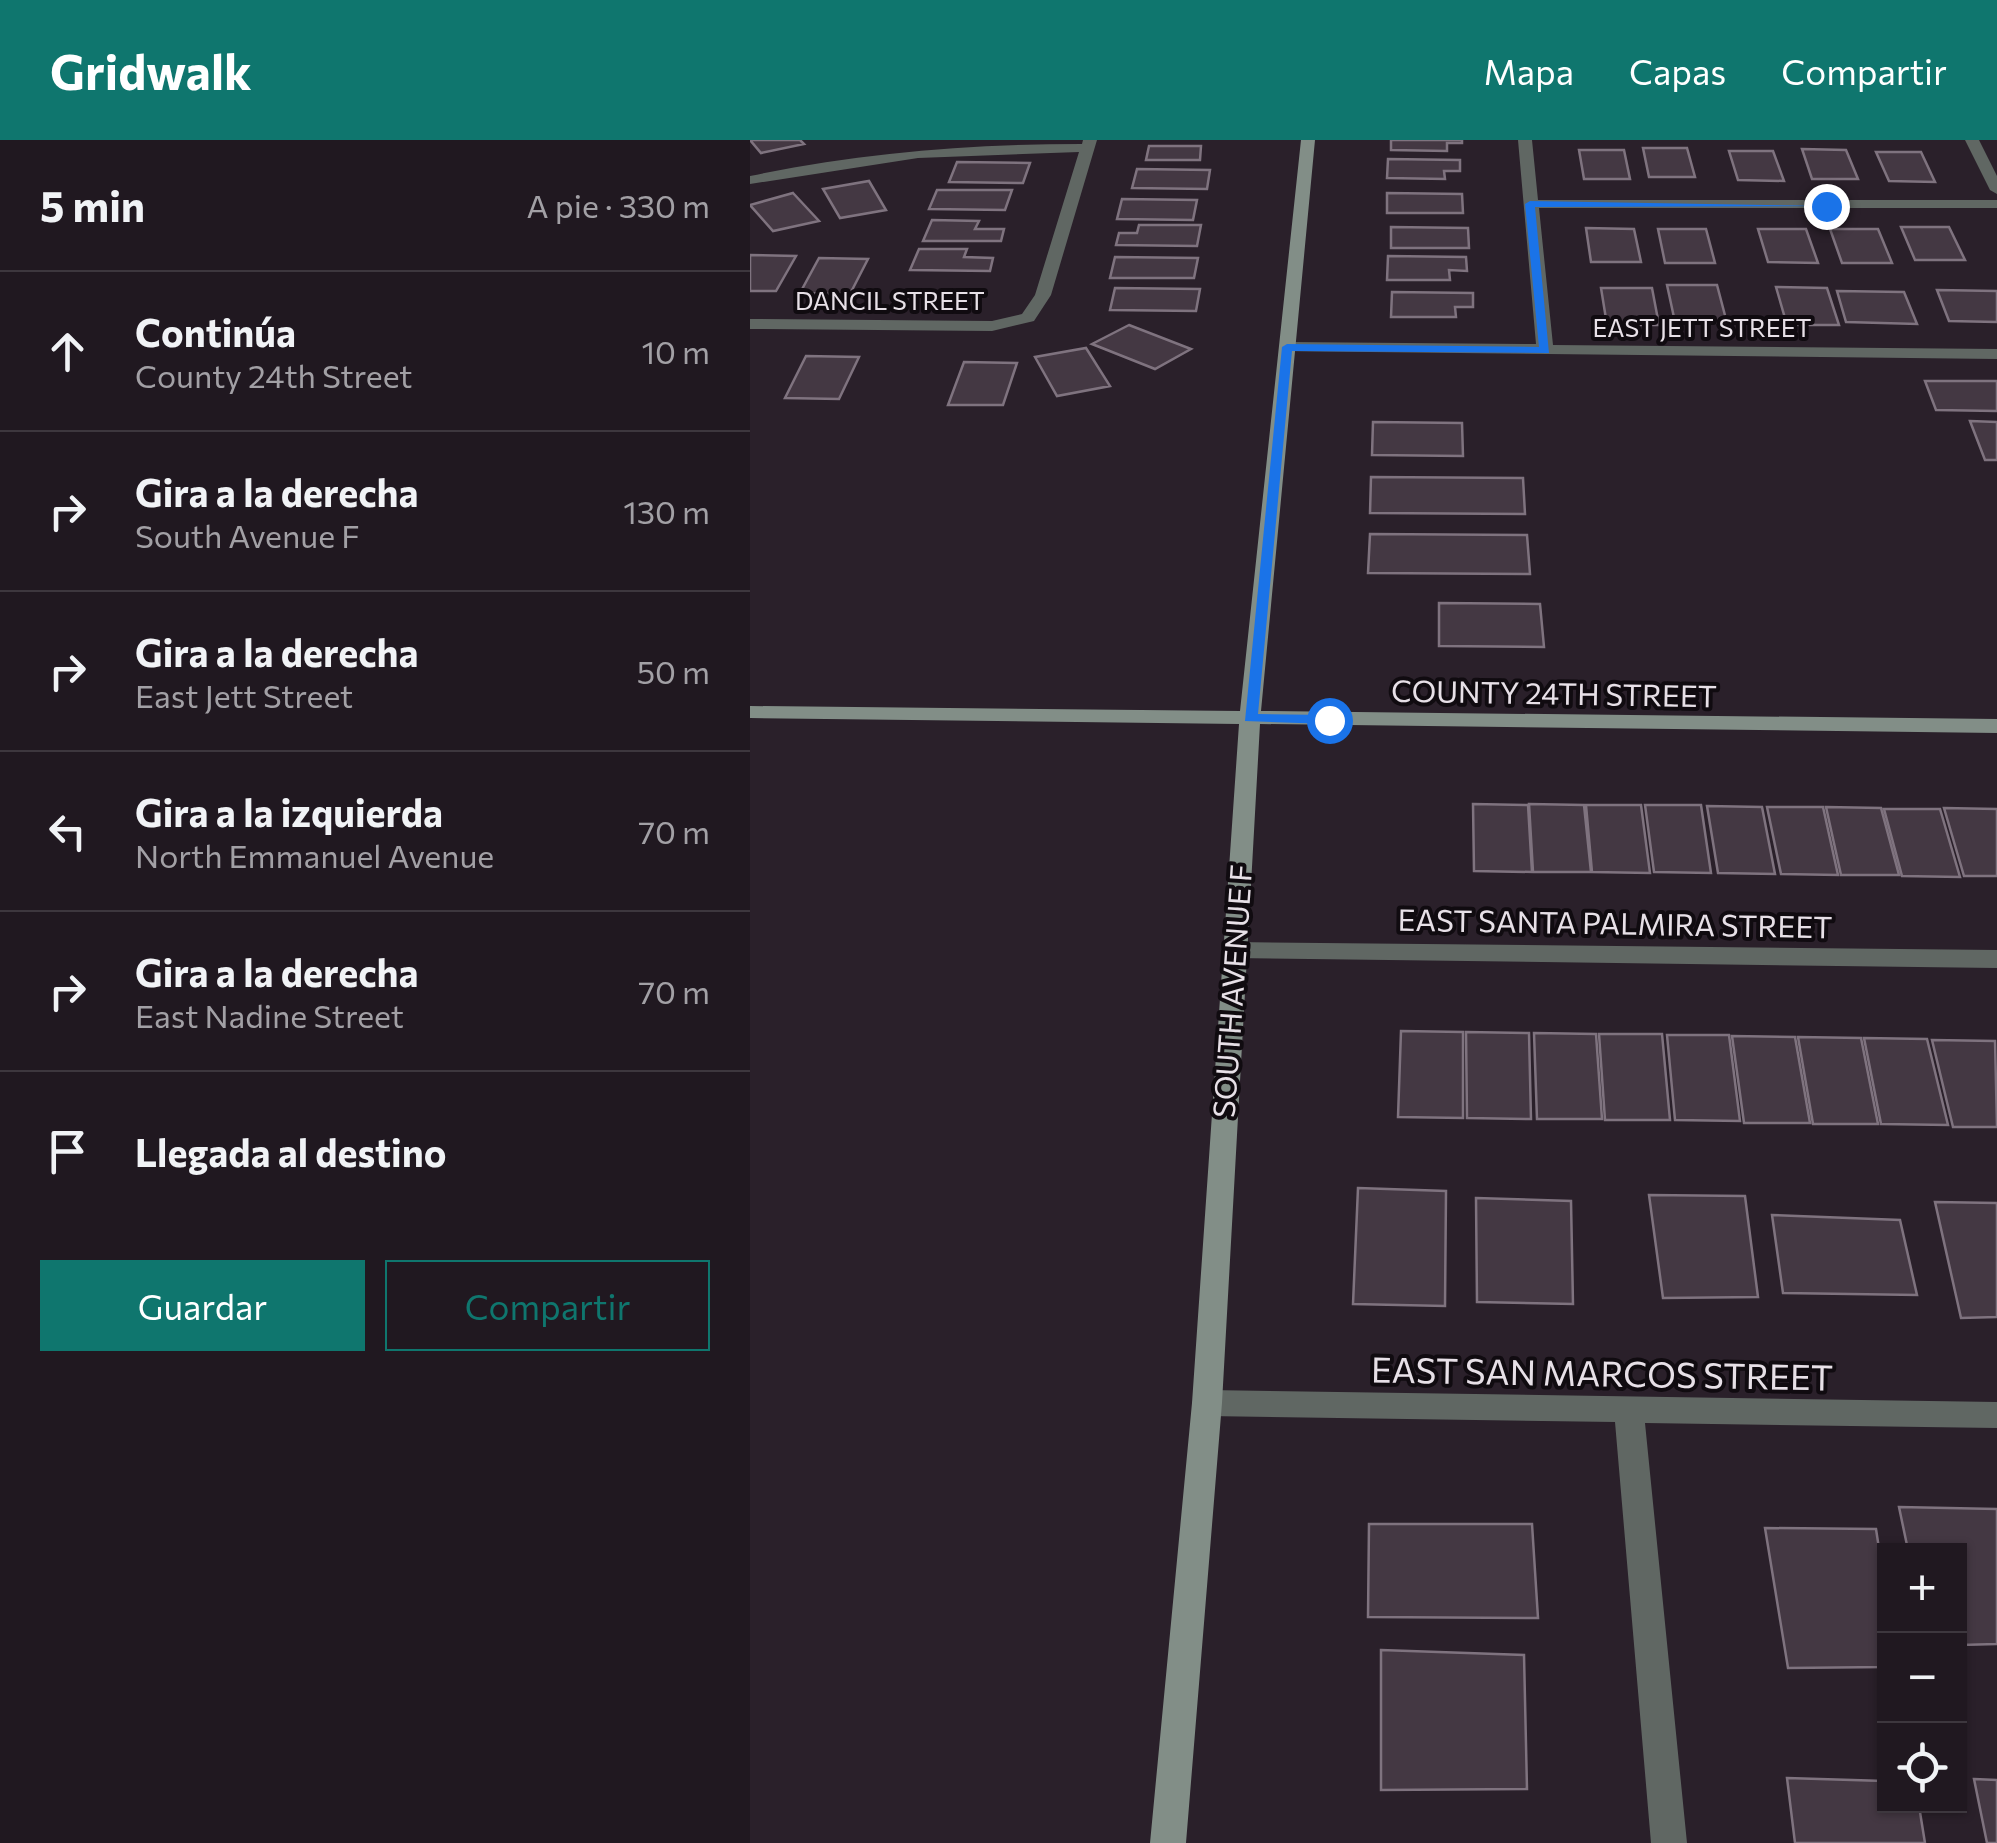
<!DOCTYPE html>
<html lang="es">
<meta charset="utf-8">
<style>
body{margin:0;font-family:Commissioner,sans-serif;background:#282129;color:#f1f3f6}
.controls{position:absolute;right:30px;bottom:30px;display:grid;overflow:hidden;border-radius:0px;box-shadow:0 2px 8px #0004}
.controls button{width:90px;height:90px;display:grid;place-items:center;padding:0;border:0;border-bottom:2px solid #3d373e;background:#201820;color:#f1f3f6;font:50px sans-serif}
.stop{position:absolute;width:30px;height:30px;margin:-22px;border:8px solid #1a73e8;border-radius:50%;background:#fff}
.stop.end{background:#1a73e8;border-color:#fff;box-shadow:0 2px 10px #0008}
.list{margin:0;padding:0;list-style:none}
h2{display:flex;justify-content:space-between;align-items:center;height:130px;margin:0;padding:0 40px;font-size:42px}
h2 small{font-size:32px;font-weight:400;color:#a2a0a5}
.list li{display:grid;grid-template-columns:65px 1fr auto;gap:30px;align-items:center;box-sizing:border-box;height:160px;padding:0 40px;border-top:2px solid #3d373e}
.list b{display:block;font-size:38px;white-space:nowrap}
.list p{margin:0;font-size:32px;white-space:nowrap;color:#a2a0a5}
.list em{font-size:32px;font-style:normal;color:#a2a0a5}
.actions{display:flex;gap:20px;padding:30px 40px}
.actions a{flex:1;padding:22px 0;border:2px solid #0f766e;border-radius:0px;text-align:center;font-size:35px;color:#0f766e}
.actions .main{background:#0f766e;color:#fff}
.icon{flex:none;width:55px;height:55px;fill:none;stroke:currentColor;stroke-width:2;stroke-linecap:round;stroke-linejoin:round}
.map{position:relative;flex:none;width:1247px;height:1703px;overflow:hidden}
header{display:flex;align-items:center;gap:60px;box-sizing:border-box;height:140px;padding:0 50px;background:#0f766e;color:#fff}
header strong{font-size:48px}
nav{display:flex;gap:55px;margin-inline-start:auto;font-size:35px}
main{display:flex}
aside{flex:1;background:#201820}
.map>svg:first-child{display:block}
</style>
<header>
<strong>Gridwalk</strong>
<nav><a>Mapa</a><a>Capas</a><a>Compartir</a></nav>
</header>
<main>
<aside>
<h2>5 min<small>A pie · 330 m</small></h2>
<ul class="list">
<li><svg class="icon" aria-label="ahead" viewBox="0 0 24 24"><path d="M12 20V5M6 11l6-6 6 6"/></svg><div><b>Continúa</b><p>County 24th Street</p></div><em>10 m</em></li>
<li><svg class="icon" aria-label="right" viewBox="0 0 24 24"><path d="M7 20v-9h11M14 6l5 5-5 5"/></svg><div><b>Gira a la derecha</b><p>South Avenue F</p></div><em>130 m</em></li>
<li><svg class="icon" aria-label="right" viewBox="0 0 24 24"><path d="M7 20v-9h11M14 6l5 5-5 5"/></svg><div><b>Gira a la derecha</b><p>East Jett Street</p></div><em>50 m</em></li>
<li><svg class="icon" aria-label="left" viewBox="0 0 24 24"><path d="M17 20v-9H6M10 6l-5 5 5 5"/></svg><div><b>Gira a la izquierda</b><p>North Emmanuel Avenue</p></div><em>70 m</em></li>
<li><svg class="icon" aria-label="right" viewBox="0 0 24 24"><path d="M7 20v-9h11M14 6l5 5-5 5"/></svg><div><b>Gira a la derecha</b><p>East Nadine Street</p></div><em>70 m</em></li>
<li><svg class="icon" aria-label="arrive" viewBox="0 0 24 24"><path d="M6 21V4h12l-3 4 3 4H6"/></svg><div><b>Llegada al destino</b></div></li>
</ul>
<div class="actions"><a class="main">Guardar</a><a>Compartir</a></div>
</aside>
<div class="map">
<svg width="1247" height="1703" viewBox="0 0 1247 1703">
<rect width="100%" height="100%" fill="#2a202a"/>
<!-- building -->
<path fill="#443843" stroke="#7f737f" stroke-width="2.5" d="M0,0H50L54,4L11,13Z
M641,0H712V3H697V11L641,10Z
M399,6H451L450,20H396Z
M893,8H937L945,37H899Z
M1052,9L1096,10L1108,39H1062Z
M829,10H874L880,39H834Z
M979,11H1023L1034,41L988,40Z
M1126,12H1171L1185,42L1139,41Z
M638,19L710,20V31H694L695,39L637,38Z
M207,22L280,23L273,43L199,42Z
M387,29L460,30L457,49L382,48Z
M119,41L136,70L90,78L73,49Z
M187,50H262L255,70L179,69Z
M43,53L69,81L23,91L0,65Z
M637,53L712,54L713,73H637Z
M372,59L447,60L443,80L367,79Z
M182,80L229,81L225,89H254L251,101H173Z
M389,85H451L447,106L366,105L369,93H387Z
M641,87L718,88L719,108H641Z
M1151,87H1199L1215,120H1165Z
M836,88L884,89L891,122H841Z
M908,89H956L965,123H915Z
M1008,89H1056L1068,123L1018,122Z
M1080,89H1128L1142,123H1092Z
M169,109H217L214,117L243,118L240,131L160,130Z
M0,115L46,116L26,151H0Z
M638,116L716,117L717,131L699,130L700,140H637Z
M365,117L448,118L444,138H360Z
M69,118L118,119L100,154L50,153Z
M917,145H967L977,183L925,182Z
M1026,147L1077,148L1089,185H1037Z
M365,148L450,149L446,171L360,170Z
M851,148H902L909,185H857Z
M1187,150L1247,151V182L1199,181Z
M1087,151L1154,152L1167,184L1096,182Z
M642,152L723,153V167H705L706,177H641Z
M379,185L441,209L405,229L342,204Z
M336,208L360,246L307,256L285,217Z
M56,216L109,217L89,259L35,258Z
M214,222L267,223L253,265H198Z
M1175,241H1247V271L1186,270Z
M1220,281L1247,282V320H1235Z
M623,282L712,283L713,316L622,315Z
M621,337L773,338L775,374L620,373Z
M620,394L777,395L780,434L618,433Z
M689,463L790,464L794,507L689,506Z
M723,664L778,665L782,732L724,731Z
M779,664L834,665L841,732H783Z
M836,665H891L900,733L842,732Z
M895,665H951L961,733L904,732Z
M957,666L1012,667L1025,734L968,733Z
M1017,667H1073L1088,735L1031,734Z
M1076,667L1131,668L1149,735H1091Z
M1194,668L1247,669V736H1214Z
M1134,669H1190L1210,737L1152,736Z
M651,891L713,892V978L648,977Z
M716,892L779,893L781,979L717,978Z
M784,893L846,894L852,979H787Z
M849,894H912L920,980H855Z
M917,895H979L990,981L925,980Z
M982,896L1045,897L1060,983H994Z
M1048,897L1111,898L1128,984H1063Z
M1114,898L1177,899L1198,985L1131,984Z
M1182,900L1245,901L1247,987H1203Z
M608,1048L696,1051L695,1166L603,1164Z
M899,1055L995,1056L1008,1157L913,1158Z
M726,1058L821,1061L823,1164L727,1162Z
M1185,1062L1247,1063V1177L1211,1178Z
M1022,1075L1150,1080L1167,1155L1033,1153Z
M1149,1367L1247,1369V1504L1210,1505V1410H1158Z
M619,1384H782L788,1478L618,1477Z
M1015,1388L1126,1389L1134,1441V1527L1038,1528Z
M631,1510L774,1515L777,1649L631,1650Z
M1037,1638L1134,1641V1666H1169L1175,1703H1045Z
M1224,1639L1247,1640V1703H1237Z"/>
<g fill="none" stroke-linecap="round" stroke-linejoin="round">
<!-- street -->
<path fill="#606763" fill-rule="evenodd" d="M333,0H347L301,155L284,181L242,191L0,189V179L242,181L272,174L285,155L329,12L168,18L0,44V36C110,13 219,4 332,4Z
M768,0H782L788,60H1247V68H789L803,205L1247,209V219L531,211V203L537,202L786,204Z
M1215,0H1229L1247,36V54L1240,50Z
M483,802L1247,810V828L483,818L471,810Z
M457,1250L1247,1262V1288L895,1283L937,1703H901L865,1282L457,1276L446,1272L442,1263L446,1254Z"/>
<!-- secondary -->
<path fill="#828e87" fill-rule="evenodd" d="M551,0H565L511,571L1247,579V593L510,584L472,1263L436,1703H400L442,1263L489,584L0,578V566L490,571Z"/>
</g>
<!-- route -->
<path fill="#1a73e8" d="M780,61L1080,66L785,67L799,213L542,211L508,574L579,575L586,580L579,584L495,581L532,207L537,204L789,207L775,64Z"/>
<g text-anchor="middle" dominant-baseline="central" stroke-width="8" stroke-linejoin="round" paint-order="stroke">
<!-- far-street labels -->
<g font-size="25" fill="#e7e0e7" stroke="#100b10">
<text x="140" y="160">DANCIL STREET</text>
<text x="952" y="187">EAST JETT STREET</text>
</g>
<!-- street labels -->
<g font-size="30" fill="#e7e0e7" stroke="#100b10">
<text transform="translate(804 552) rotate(1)">COUNTY 24TH STREET</text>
<text transform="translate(865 782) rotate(1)">EAST SANTA PALMIRA STREET</text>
<text transform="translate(481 851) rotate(-86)">SOUTH AVENUE F</text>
</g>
<!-- near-street labels -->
<g font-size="35" fill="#e7e0e7" stroke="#100b10">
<text transform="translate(852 1232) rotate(1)">EAST SAN MARCOS STREET</text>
</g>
</g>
</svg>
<div class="controls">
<button>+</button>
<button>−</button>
<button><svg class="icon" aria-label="locate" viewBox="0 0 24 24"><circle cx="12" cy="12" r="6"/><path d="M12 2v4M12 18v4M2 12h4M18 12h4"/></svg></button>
</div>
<div class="stop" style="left:579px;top:580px"></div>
<div class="stop end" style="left:1076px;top:66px"></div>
</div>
</main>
